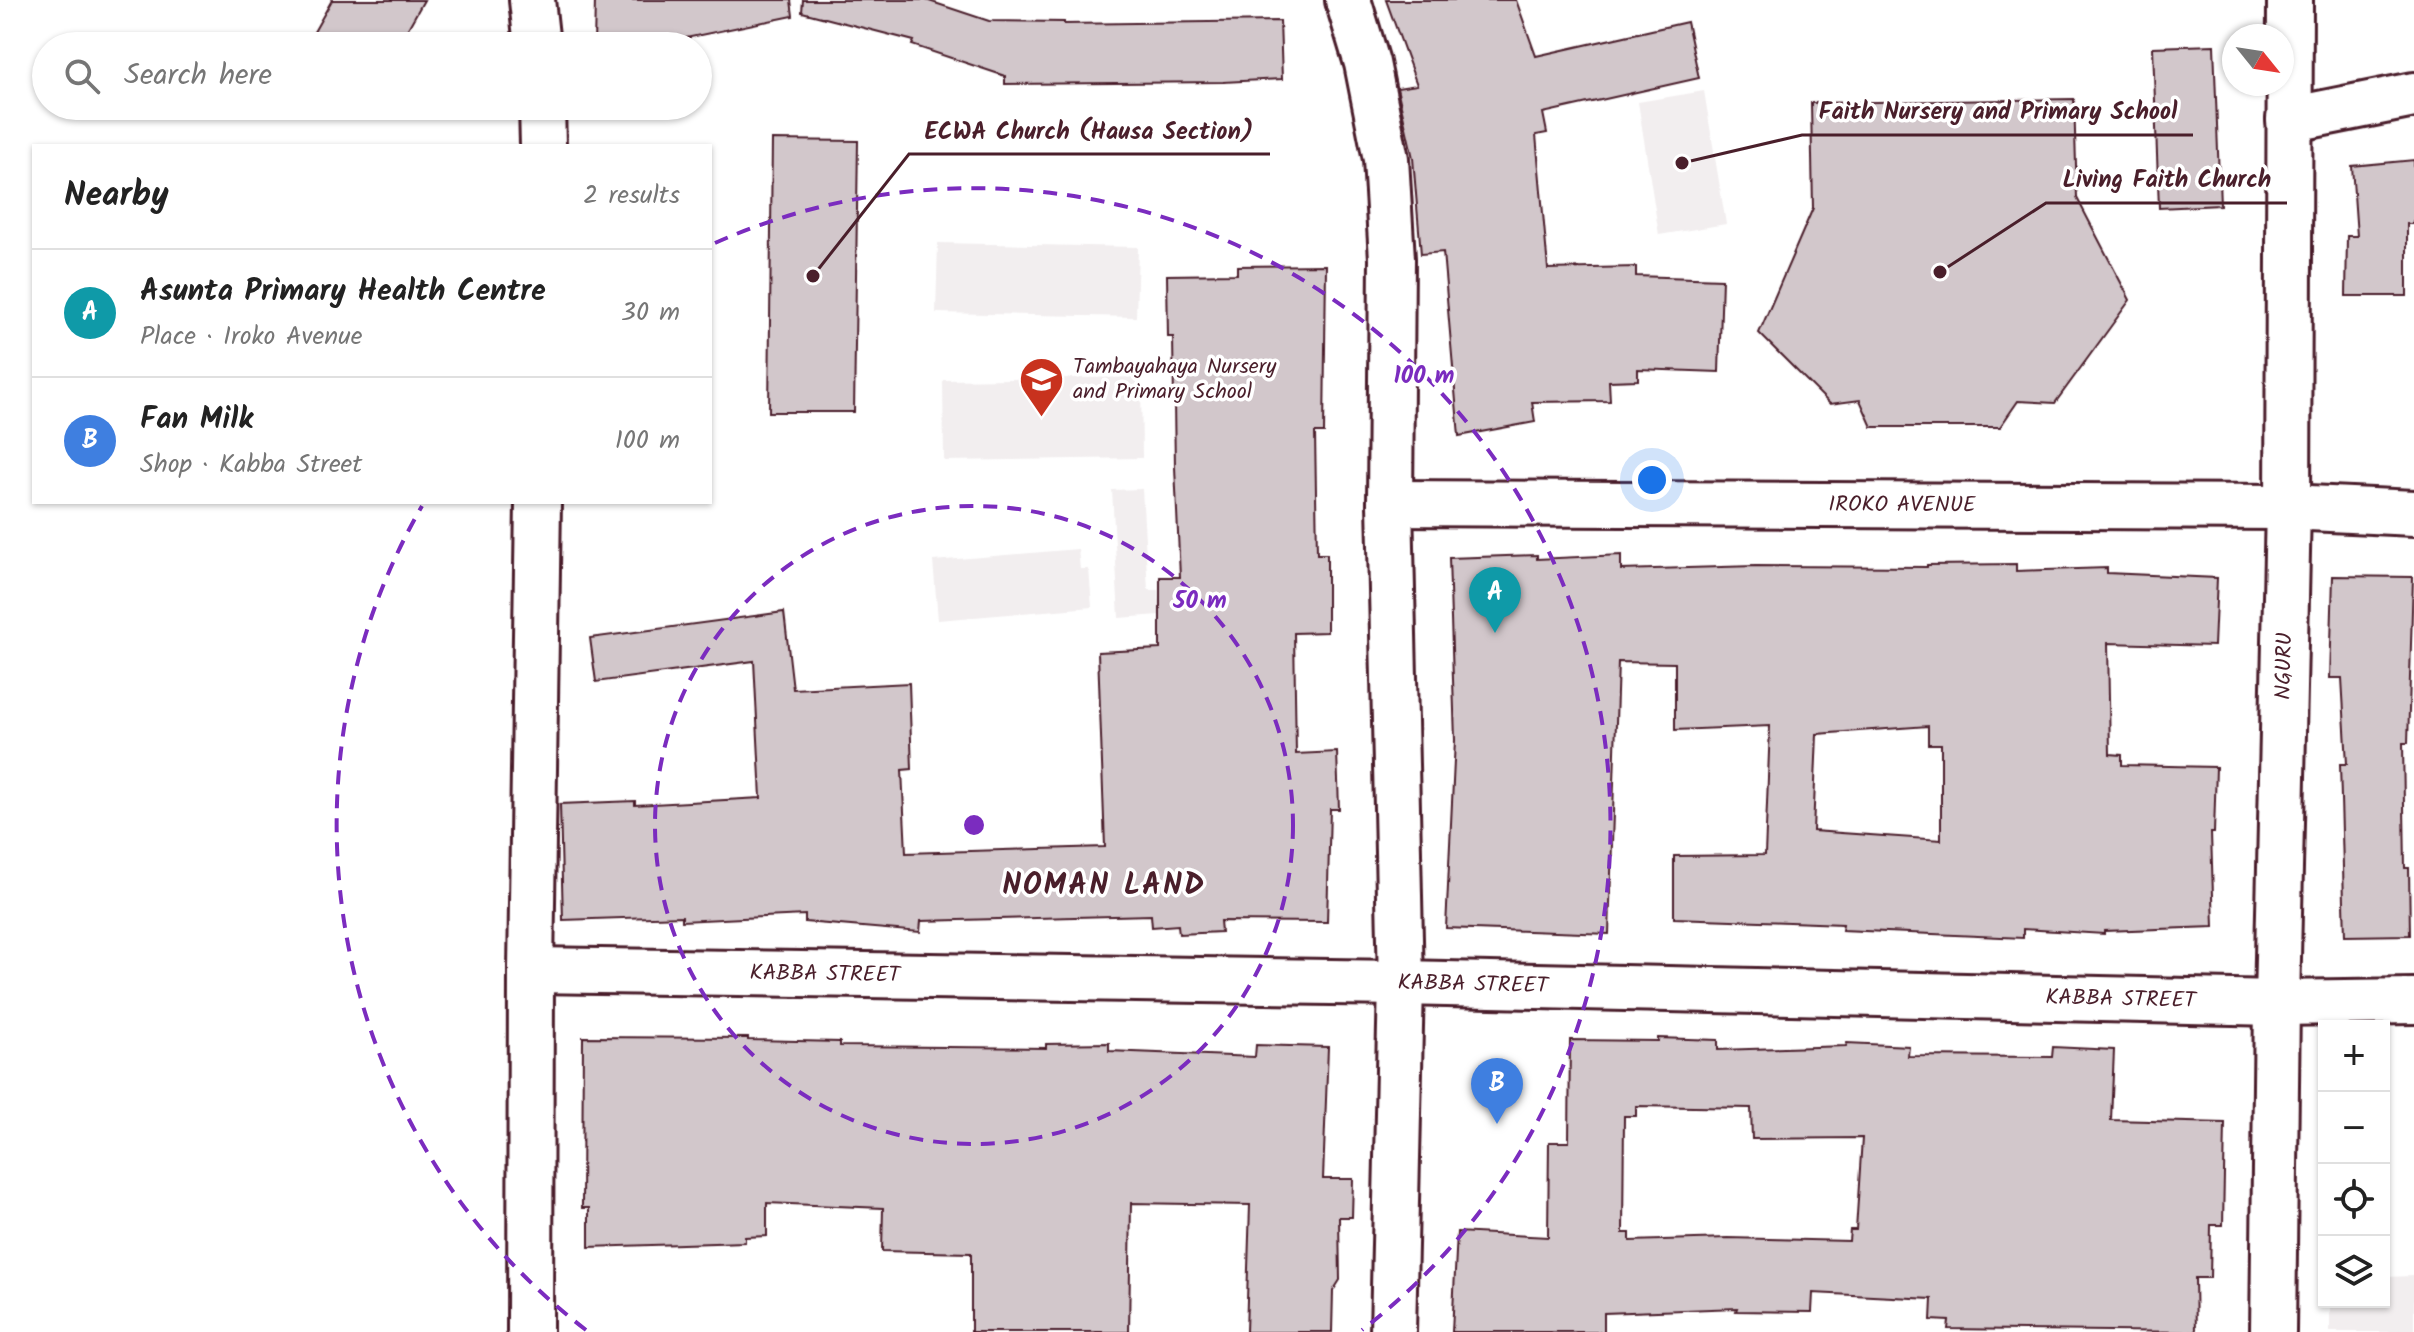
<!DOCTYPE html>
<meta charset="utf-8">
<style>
body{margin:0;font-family:Kalam,sans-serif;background:#f6f6f6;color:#222}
.controls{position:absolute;right:24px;bottom:24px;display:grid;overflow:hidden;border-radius:0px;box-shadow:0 2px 6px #0004}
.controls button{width:72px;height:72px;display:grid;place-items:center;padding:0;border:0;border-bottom:2px solid #e0e0e0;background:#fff;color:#222;font:40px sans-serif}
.compass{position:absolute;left:2222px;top:24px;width:72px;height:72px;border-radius:50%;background:#fff;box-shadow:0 2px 6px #0004;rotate:120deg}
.you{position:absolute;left:1652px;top:480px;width:28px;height:28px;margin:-20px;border:6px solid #fff;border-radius:50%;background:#1a73e8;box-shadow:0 0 0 12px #1a73e833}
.badge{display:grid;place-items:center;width:52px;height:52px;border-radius:50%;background:#c8321e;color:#fff;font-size:26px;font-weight:700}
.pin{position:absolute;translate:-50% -66px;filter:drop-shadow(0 2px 4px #0008)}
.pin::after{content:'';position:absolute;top:42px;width:28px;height:24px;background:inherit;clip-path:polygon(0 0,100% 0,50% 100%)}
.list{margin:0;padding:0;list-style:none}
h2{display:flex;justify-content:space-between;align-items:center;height:104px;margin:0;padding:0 32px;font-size:34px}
h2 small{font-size:26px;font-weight:400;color:#767676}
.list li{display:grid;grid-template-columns:52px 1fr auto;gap:24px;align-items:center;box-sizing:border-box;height:128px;padding:0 32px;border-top:2px solid #e0e0e0}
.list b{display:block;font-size:30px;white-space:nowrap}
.list p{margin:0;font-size:26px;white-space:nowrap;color:#767676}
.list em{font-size:26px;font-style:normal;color:#767676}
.icon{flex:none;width:44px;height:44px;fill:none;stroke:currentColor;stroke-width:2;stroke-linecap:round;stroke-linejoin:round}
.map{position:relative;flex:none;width:2414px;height:1332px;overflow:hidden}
.search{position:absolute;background:#fff;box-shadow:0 2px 6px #0004;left:32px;top:32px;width:680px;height:88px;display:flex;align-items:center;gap:20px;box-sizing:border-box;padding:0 28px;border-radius:44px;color:#767676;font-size:30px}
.panel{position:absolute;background:#fff;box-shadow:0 2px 6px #0004;left:32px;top:144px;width:680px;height:360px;border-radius:0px}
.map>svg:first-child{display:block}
</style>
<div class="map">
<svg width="2414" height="1332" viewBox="0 0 2414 1332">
<rect width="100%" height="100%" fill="#fff"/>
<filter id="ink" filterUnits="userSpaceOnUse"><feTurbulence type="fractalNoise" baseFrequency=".0125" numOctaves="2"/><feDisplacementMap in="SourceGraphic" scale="16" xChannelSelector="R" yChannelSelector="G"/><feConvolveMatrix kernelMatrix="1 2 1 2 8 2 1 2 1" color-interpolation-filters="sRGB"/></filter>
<g filter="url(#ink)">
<!-- built -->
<path fill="#f2eeef" d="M1704,91L1726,224L1659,235L1638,102Z
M938,243L1138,247L1136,317L936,313Z
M1141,377L1142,458L944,461L943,380Z
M1142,489L1148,590H1158L1160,615L1119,618L1112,490Z
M1078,549L1080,569H1089L1092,607L938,620L933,561Z
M2414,1276V1332H2330V1302H2384V1277Z"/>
<!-- building -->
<path fill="#d2c7cb" stroke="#4a1f2b" stroke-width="2" fill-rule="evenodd" d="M332,0H424L398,46H306Z
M595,0H791L793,16L676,40V46H594Z
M803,0H926L989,21L1064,22V24L1280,21L1282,79L1223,82L1005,84V76L912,45L914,41L802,12Z
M1386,0H1516L1536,56L1687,22L1699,78L1543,113L1547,133L1536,135L1548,269L1636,267V276L1722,279L1719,372L1638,369V380L1609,381L1610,401L1532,402L1535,422L1459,436L1443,252L1421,254L1413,158L1397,88L1417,85Z
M2214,45L2220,205L2159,208L2153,47Z
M2074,99L2077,198L2130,300L2055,403L2018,401L2000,427H1872L1860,400L1830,404L1759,333L1813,208L1811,103Z
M772,140L858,141L854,412H769Z
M2414,160V224H2407V296H2346L2347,236H2357L2352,166Z
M1326,265L1324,433H1315L1317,554H1327V632L1294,633L1296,754L1337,752L1339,809H1330L1327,922L1220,921L1221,932L1179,934L1178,925L1152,927L1151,915L921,921L920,932L805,922V915L682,921V916L563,920L560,804L635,801V805L761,798L754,661L596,682L590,638L784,612L793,689L909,683L912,769L902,770L906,853L1105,847L1098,652L1160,649V577H1180L1175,467L1173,337H1168L1167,275L1237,274V266Z
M1537,555V559L1621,555V570L1755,566L1927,567V565L2016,564V571L2107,568V573L2217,578L2214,646L2108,643L2110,754L2122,755V765L2216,767L2214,833H2211L2214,927L2104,931V934L2023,929V938L1842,930L1843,924L1674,918V856L1765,855L1770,726L1675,730V663L1618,662L1609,934L1446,928L1455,740L1449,558ZM1928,726V744H1941V840L1813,831L1817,734Z
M2333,576L2413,577L2408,743H2403L2405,868H2409L2410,935L2345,936L2340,764H2347L2342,678H2330Z
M583,1037L748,1038V1040L840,1042V1046L1046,1048V1044L1109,1043V1051L1255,1057L1256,1045L1328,1047L1323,1179H1353L1352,1217H1339L1340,1280L1333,1291L1332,1332H1246L1250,1205L1131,1203L1129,1332H971V1253L882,1251L883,1208L767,1203V1236L745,1237V1242L589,1247V1208H582Z
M1658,1038L1718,1040V1050L1846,1046L1847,1043L1909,1046L1908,1056L2052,1057L2053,1047L2114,1050L2111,1120L2225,1123L2223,1225H2211L2210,1278H2195L2196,1332L1948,1329L1949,1321L1931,1320L1932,1299L1813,1293L1812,1312L1736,1311L1737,1308L1604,1313V1332H1452L1457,1232L1548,1237L1549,1142H1569L1570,1040L1658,1041ZM1636,1106L1751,1108L1752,1139L1862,1138L1856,1230H1850L1849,1241L1728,1238L1630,1241V1233H1623L1624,1116H1636Z"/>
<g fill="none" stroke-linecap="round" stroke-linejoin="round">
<defs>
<g id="minor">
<path d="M1348,0L1367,63L1386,159L1392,259L1390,503L1401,983L1393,1332"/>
<path d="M2289,120L2414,95"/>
<path id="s1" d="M1390,503L2288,507L2414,513"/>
<path id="s2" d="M531,970L1401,983L2277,1003L2414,1001"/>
<path id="s3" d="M2273,1332L2277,1003L2288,507L2290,0"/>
</g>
<path id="major" d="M532,0L537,46
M542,106L543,146
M530,1332L531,970L538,502"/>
</defs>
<!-- minor casing -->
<use href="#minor" stroke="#4a1f2b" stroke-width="50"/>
<!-- major casing -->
<use href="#major" stroke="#4a1f2b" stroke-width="50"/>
<!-- minor -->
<use href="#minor" stroke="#fff" stroke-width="44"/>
<!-- major -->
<use href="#major" stroke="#fff" stroke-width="44"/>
</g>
</g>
<!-- distance rings -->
<g fill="none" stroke="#7b2cbf" stroke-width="4" stroke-dasharray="14 10">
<circle cx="974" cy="825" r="319"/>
<path d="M586 1330A637 637 0 0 1 422 506M715 243A637 637 0 0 1 1362 1330"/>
</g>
<!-- icons -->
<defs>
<symbol id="school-pin" viewBox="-11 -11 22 30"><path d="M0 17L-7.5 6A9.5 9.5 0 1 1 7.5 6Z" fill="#c8321e" stroke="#fff"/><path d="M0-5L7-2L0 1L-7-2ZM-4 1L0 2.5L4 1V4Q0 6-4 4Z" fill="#fff"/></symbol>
</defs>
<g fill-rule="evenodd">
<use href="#school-pin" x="1016" y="354" width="51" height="69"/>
</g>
<g text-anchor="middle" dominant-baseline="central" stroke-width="7" stroke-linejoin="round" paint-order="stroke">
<!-- poi labels -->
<g font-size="22" fill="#4a1f2b" stroke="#fff" text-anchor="start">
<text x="1073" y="367">Tambayahaya Nursery<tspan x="1073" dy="25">and Primary School</tspan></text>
</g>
<!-- street labels -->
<g font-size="22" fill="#4a1f2b" stroke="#fff">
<text stroke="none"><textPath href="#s1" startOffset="512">IROKO AVENUE</textPath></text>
<text stroke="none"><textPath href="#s3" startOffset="666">NGURU</textPath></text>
<text stroke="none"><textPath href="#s2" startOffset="294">KABBA STREET</textPath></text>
<text stroke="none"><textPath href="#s2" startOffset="942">KABBA STREET</textPath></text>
<text stroke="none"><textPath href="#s2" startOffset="1590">KABBA STREET</textPath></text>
</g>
<!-- district labels -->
<g font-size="30" font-weight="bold" letter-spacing="2" fill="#4a1f2b" stroke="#fff">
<text x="1104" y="886">NOMAN LAND</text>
</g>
</g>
<circle cx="974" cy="825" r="12" fill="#7b2cbf" stroke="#fff" stroke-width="4"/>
<g font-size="24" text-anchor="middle" font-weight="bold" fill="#7b2cbf" stroke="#fff" stroke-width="7" stroke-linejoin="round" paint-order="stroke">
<text x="1424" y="383">100 m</text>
<text x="1200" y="608">50 m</text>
</g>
<!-- callouts -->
<path fill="none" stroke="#4a1f2b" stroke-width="3" d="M1682 163L1802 135H2193M813 276L909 154H1270M1940 272L2046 203H2287"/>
<g fill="#4a1f2b" stroke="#fff" stroke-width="3">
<circle cx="1682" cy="163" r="8"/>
<circle cx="813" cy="276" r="8"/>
<circle cx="1940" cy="272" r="8"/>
</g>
<g font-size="24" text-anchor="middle" font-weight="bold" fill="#4a1f2b" stroke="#fff" stroke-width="7" stroke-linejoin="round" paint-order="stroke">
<text x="1998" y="119">Faith Nursery and Primary School</text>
<text x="1089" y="139">ECWA Church (Hausa Section)</text>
<text x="2167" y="187">Living Faith Church</text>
</g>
</svg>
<div class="controls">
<button>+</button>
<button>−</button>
<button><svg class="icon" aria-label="locate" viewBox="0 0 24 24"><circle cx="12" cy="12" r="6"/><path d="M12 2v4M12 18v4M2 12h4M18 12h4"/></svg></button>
<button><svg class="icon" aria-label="layers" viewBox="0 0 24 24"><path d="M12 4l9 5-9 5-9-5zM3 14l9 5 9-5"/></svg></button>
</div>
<svg class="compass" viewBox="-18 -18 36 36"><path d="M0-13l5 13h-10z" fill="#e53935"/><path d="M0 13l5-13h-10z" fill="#767676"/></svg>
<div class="you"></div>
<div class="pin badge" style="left:1495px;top:633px;background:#0f9aa8">A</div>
<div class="pin badge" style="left:1497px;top:1124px;background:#3f7fe0">B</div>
<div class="search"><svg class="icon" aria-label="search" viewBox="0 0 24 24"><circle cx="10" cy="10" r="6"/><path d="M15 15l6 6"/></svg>Search here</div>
<section class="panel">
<h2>Nearby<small>2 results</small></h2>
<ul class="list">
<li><span class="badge" style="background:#0f9aa8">A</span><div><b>Asunta Primary Health Centre</b><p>Place · Iroko Avenue</p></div><em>30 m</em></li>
<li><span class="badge" style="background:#3f7fe0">B</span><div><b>Fan Milk</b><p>Shop · Kabba Street</p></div><em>100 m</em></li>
</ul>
</section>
</div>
